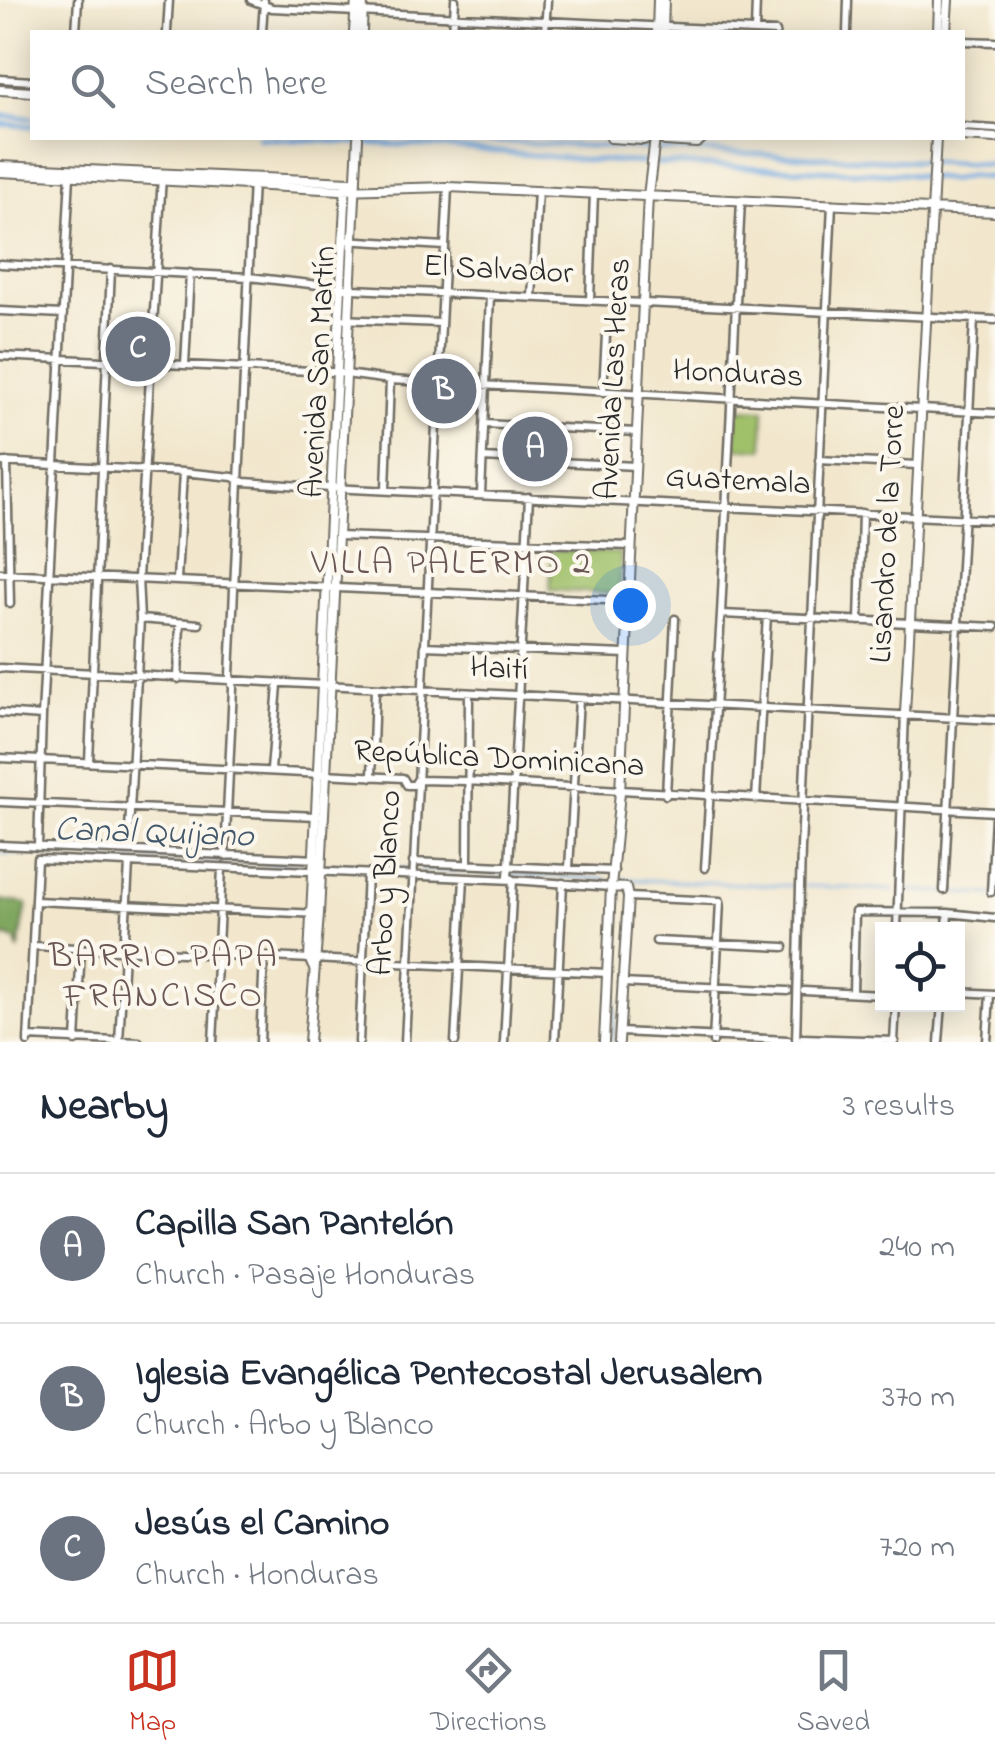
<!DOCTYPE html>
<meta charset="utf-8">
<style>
body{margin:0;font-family:"Indie Flower",sans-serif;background:#f2f2f3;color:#1f2937}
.controls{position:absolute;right:30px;bottom:30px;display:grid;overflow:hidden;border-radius:0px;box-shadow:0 5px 25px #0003}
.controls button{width:90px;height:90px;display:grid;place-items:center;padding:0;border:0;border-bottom:2px solid #e0e1e3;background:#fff;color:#1f2937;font:50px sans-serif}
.you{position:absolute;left:630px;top:605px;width:35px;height:35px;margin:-25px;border:8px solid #fff;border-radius:50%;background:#1a73e8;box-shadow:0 0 0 15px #1a73e833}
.badge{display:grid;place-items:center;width:65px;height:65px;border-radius:50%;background:#c8321e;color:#fff;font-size:32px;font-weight:700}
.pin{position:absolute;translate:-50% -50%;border:5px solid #fff;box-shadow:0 2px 10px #0006}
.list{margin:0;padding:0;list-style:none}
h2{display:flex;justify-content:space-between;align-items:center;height:130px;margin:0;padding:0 40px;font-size:42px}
h2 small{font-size:32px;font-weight:400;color:#747a83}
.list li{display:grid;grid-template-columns:65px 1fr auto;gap:30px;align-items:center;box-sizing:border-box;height:150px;padding:0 40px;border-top:2px solid #e0e1e3}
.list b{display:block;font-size:38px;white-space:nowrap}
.list p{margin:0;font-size:32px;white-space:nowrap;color:#747a83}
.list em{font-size:32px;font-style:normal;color:#747a83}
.icon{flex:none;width:55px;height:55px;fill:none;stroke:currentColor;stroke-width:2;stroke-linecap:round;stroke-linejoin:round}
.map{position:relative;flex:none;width:995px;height:1042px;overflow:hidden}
.search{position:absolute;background:#fff;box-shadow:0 5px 25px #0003;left:30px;right:30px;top:30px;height:110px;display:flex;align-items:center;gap:25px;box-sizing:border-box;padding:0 35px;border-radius:0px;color:#747a83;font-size:38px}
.sheet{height:580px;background:#fff}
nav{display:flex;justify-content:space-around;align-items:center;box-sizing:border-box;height:140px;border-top:2px solid #e0e1e3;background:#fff;font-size:28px;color:#747a83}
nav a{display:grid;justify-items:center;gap:5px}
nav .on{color:#c8321e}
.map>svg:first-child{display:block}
</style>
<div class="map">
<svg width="995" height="1042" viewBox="0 0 995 1042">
<rect width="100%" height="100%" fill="#fbf7ec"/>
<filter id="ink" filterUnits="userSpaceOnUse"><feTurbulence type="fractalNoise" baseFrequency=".01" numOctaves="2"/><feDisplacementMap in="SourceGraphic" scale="20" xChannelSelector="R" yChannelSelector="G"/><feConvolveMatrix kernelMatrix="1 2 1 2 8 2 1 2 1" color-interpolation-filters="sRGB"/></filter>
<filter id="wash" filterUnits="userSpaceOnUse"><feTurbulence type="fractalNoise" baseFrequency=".0048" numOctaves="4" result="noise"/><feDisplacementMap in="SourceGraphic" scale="40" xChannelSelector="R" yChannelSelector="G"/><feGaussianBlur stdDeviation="2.25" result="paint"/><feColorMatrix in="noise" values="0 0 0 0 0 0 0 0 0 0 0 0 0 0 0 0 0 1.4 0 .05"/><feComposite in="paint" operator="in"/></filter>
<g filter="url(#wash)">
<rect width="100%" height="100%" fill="#f2e7cd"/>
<!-- green -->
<path fill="#a0c16a" stroke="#66764a" stroke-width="2.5" d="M737,409L764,410L763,449L735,448Z
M552,550L621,553L619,594L550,590Z"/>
<!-- forest -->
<path fill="#80a75e" stroke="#566944" stroke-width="2.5" d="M0,900L27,904L18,951L17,941L6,936L0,940Z"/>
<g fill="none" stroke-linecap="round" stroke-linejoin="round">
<!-- stream -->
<path stroke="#73abe2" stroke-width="2.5" d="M0,853L305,865
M326,866L408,869
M419,870L607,879
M617,879L796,886
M804,886L894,890
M902,890L995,895
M613,1042L620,879"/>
<!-- canal -->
<path stroke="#73abe2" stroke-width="5" d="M0,116L32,118
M0,124L32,126
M258,138L446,147L588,160L904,174L952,180L969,176L995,178
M414,138L995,165"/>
</g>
</g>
<g filter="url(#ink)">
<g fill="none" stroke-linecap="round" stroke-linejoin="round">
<defs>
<path id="minor" d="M251,0L272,8L776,32
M755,31L756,0
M76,32L78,0
M167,32L169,0
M262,32L264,1
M453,32L455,0
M545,32L547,0
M847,32L848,0
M962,41L995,42
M0,79L32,81
M962,127L995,129
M343,240L445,246
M0,264L249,277L354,289L995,320
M532,297L538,191
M590,300L594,193
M0,311L63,314
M339,319L441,323
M0,356L331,372L390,380L995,413
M185,364L190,273
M603,392L606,335
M485,424L637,432
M483,458L635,466
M819,460L917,465
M0,462L183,472L233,477L244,482L331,488L995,520
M7,462L10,604
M386,489L390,380
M481,494L490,296
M338,536L631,546
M0,573L629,601
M177,580L183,472
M722,614L995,627
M140,619L199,624
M859,621L862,513
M424,646L626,654
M0,668L995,720
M178,679L180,623
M0,713L42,716
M0,758L403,778L407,785H414L417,780L467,781L995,812
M89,761L111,269
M271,770L278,685
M372,777L375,689
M666,795L675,619
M756,799L767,616
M0,802L317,816
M0,845L318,859
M38,847L42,716L70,175
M128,850L140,619L138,578L162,176
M225,856L233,688L230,675L253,181
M413,862L614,871
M468,864L469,693
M569,868L579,699
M705,868L721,614L741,200
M944,890L974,320
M991,892L995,818
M628,897L720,901L713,1042
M35,901L319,914
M897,929L905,713
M947,929L948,913
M656,941L784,947
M34,946L608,973
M622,983L788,991
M804,991L882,995
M958,992L995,994
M853,993L855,912L948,913L995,918
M620,1032L788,1040
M28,1037L139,1042
M802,1038L895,1041
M76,1041L81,948
M28,1042L37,859L513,880L611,887
M119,1042L129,864
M213,1042L222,869
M260,1042L264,956
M359,1042L367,874
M405,1042L448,187
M455,1042L464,878
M504,1042L513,880L508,876L509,865L529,497
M555,1042L563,883
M796,1042L801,848L832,204
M894,1042L896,1004
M939,1042L942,1004
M987,1042L990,994"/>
<path id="major" d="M354,32L356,0
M362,32L363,0
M657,32L658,0
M663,32L664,0
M938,32L939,0
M946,32L948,0
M0,90L32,92
M962,136L995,138
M611,138L643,140L649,138
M660,138L665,141L697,143L703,138
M0,166L350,182
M0,172L341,190L448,187L995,212
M905,713L936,138
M611,887L626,888L628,897L619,1042
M313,967L309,958L346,182
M309,1042L319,914L358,138
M604,1042L611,887L620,792L648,196L655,138"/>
</defs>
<!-- minor casing -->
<use href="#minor" stroke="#716d64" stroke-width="11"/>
<!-- major casing -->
<use href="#major" stroke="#716d64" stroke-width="12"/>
<!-- minor -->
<use href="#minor" stroke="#fff" stroke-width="6"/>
<!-- major -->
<use href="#major" stroke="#fff" stroke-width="8"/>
</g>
</g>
<g text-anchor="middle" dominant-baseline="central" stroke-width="8" stroke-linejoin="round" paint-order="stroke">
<!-- street labels -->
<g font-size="32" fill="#2b2b2b" stroke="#fbf7ec">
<text transform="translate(498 271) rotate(3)">El Salvador</text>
<text transform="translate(320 372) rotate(-87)">Avenida San Martín</text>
<text transform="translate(738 375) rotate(3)">Honduras</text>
<text transform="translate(615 379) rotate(-87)">Avenida Las Heras</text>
<text transform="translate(738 482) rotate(3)">Guatemala</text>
<text transform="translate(889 534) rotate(-87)">Lisandro de la Torre</text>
<text transform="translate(499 670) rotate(3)">Haití</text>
<text transform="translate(499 760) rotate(3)">República Dominicana</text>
<text transform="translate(387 883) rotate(-87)">Arbo y Blanco</text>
</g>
<!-- neighbourhood labels -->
<g font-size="35" letter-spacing="2.5" fill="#6a5755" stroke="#fbf7ec">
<text x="452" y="564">VILLA PALERMO 2</text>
<text x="164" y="957">BARRIO PAPA<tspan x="164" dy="40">FRANCISCO</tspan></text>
</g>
<!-- water labels -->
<g font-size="35" font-style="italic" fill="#44586b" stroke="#fbf7ec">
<text transform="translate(154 834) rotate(2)">Canal Quijano</text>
</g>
</g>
</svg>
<div class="controls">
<button><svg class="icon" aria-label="locate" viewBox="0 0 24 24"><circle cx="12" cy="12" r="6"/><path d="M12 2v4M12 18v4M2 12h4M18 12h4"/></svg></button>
</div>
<div class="you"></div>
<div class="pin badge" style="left:535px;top:449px;background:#6b7280">A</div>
<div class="pin badge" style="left:444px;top:391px;background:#6b7280">B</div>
<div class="pin badge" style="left:138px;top:349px;background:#6b7280">C</div>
<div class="search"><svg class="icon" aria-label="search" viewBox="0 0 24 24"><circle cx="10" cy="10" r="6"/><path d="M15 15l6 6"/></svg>Search here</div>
</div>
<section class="sheet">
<h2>Nearby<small>3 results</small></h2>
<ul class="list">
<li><span class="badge" style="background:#6b7280">A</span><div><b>Capilla San Pantelón</b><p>Church · Pasaje Honduras</p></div><em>240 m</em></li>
<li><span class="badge" style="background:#6b7280">B</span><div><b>Iglesia Evangélica Pentecostal Jerusalem</b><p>Church · Arbo y Blanco</p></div><em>370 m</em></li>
<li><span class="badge" style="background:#6b7280">C</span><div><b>Jesús el Camino</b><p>Church · Honduras</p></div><em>720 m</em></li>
</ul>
</section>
<nav>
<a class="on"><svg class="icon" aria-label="map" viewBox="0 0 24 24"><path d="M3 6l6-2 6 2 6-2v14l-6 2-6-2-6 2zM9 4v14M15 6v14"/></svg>Map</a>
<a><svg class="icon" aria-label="directions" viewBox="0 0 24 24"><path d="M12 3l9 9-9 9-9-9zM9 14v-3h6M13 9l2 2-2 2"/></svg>Directions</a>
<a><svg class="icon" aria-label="saved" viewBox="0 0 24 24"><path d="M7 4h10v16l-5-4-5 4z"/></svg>Saved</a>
</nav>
